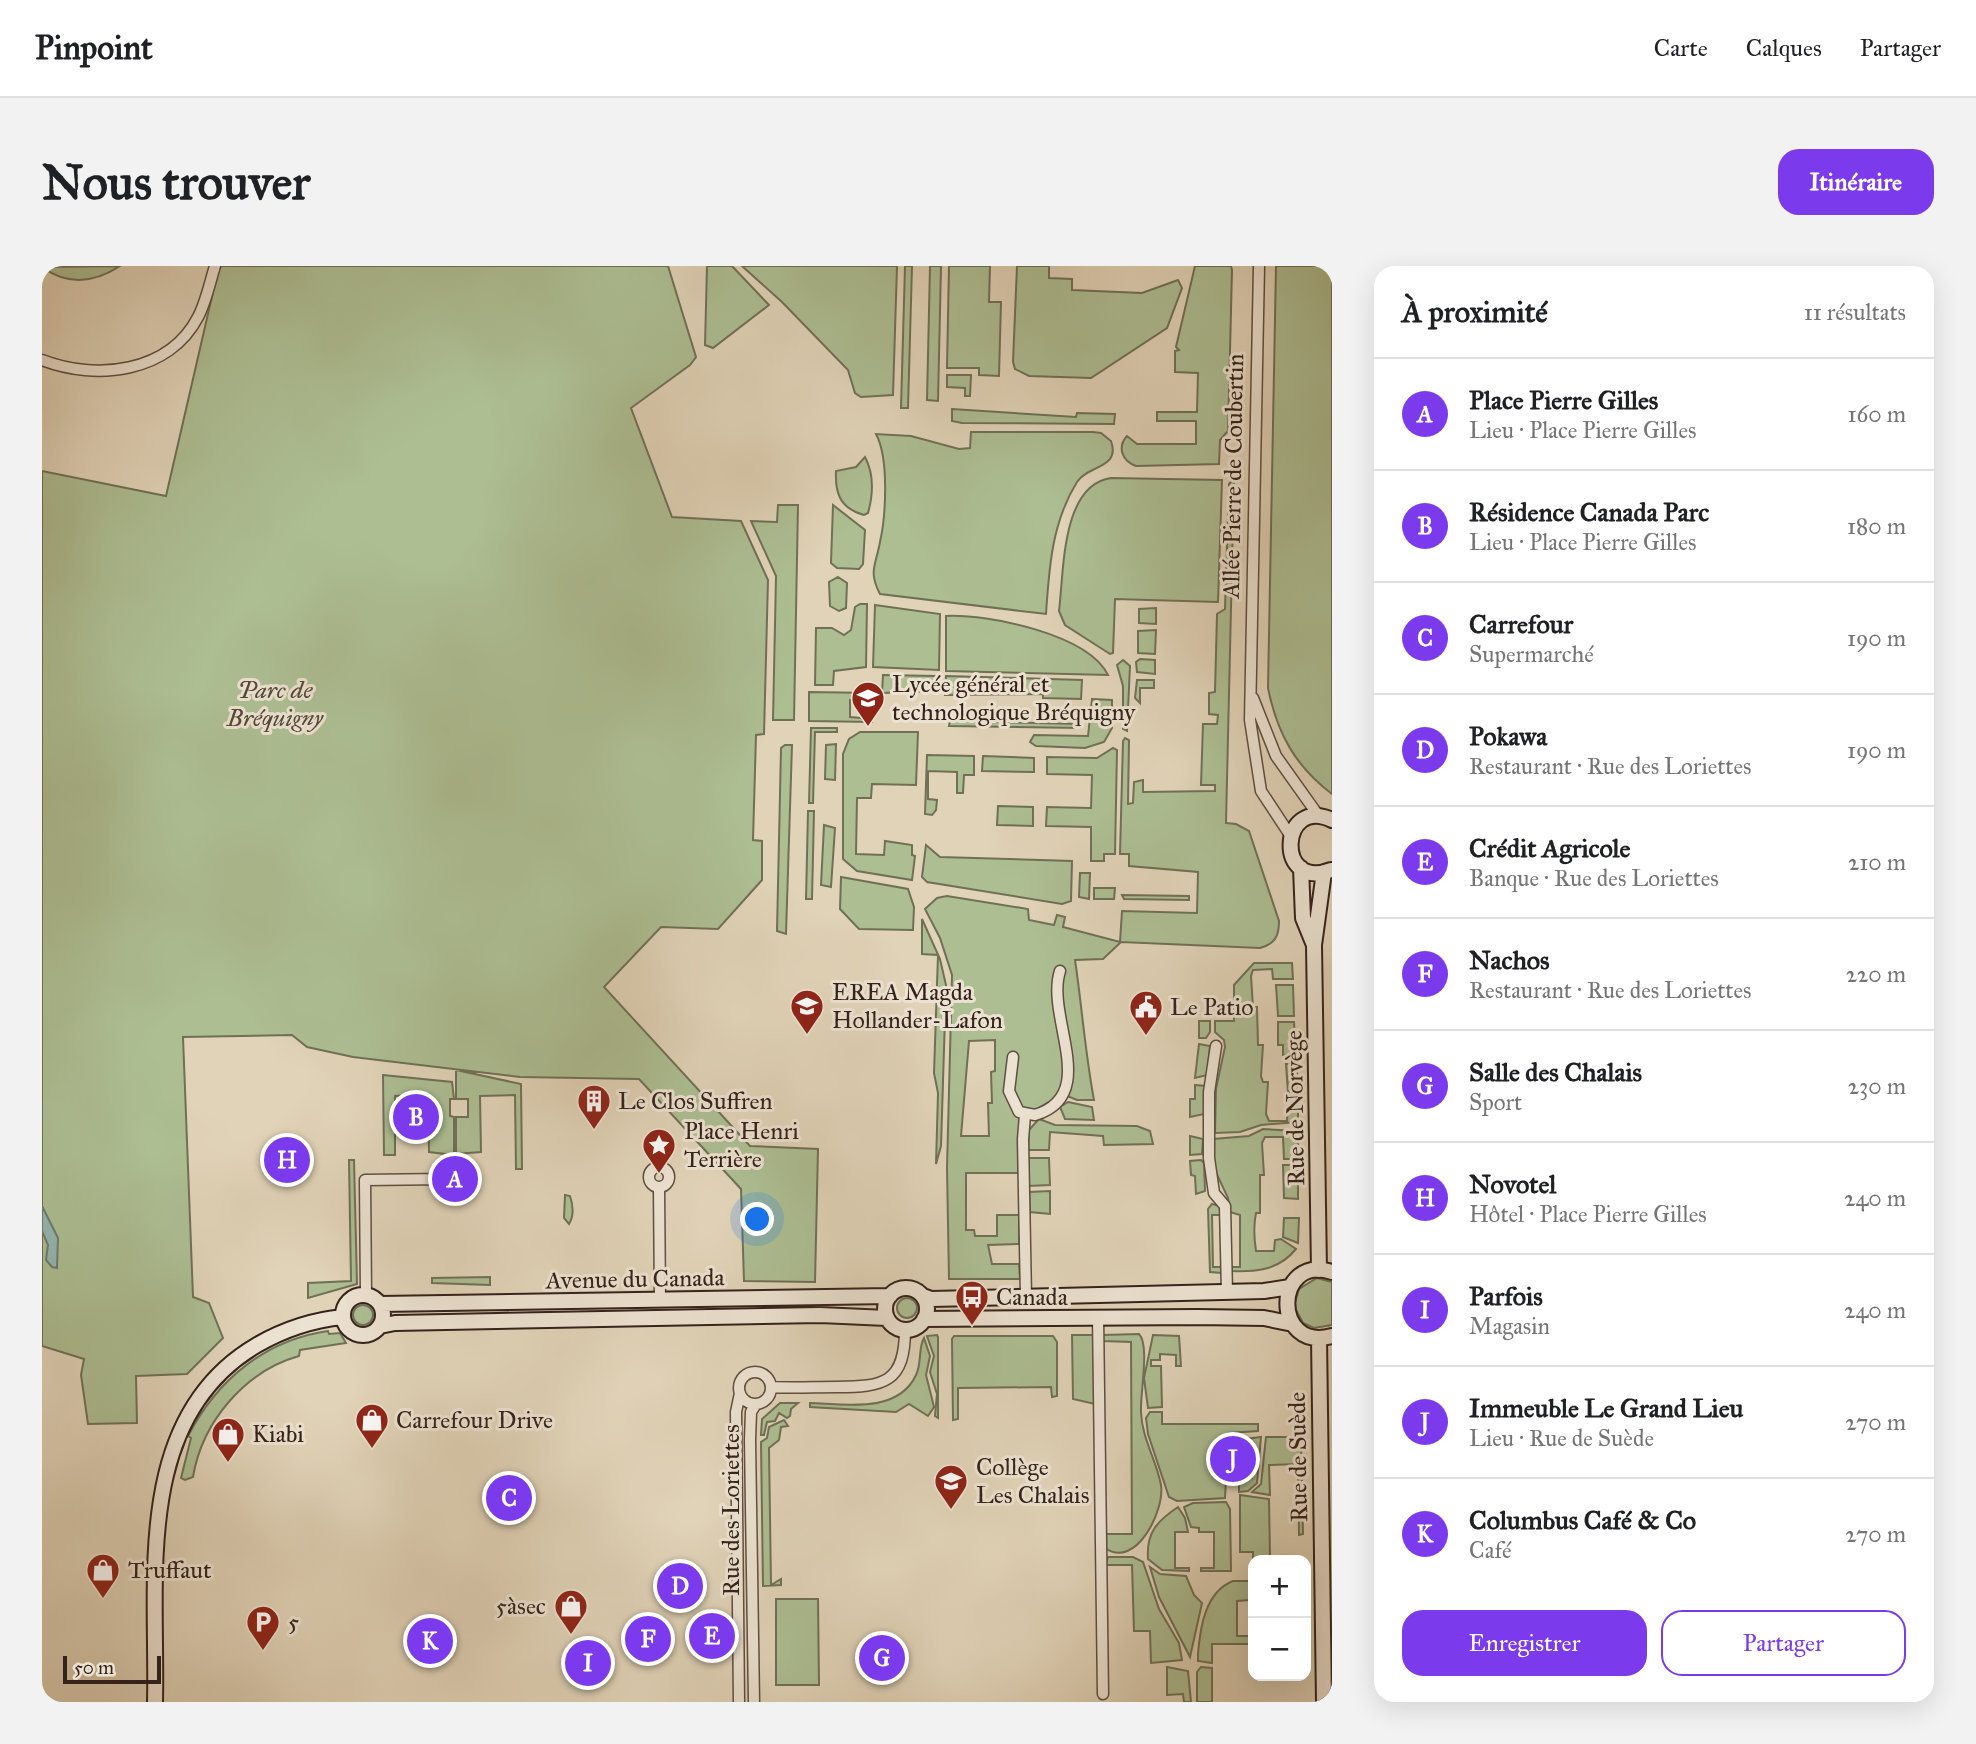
<!DOCTYPE html>
<html lang="fr">
<meta charset="utf-8">
<style>
body{margin:0;font-family:"IM FELL Great Primer",serif;background:#f2f2f2;color:#202124}
.controls{position:absolute;right:21px;bottom:21px;display:grid;overflow:hidden;border-radius:14px;box-shadow:0 7px 28px #0002}
.controls button{width:63px;height:63px;display:grid;place-items:center;padding:0;border:0;border-bottom:2px solid #e0e0e0;background:#fff;color:#202124;font:35px sans-serif}
.scale{position:absolute;left:21px;bottom:18px;width:98px;box-sizing:border-box;padding-left:7px;border:4px solid #34221b;border-top:0;font-size:19px;line-height:24px;white-space:nowrap;color:#34221b;-webkit-text-stroke:5px #ece2d1;paint-order:stroke}
.you{position:absolute;left:716px;top:954px;width:24px;height:24px;margin:-18px;border:5px solid #fff;border-radius:50%;background:#1a73e8;box-shadow:0 0 0 10px #1a73e833}
.badge{display:grid;place-items:center;width:46px;height:46px;border-radius:50%;background:#7c3aed;color:#fff;font-size:23px;font-weight:700}
.pin{position:absolute;translate:-50% -50%;border:4px solid #fff;box-shadow:0 2px 7px #0006}
.list{margin:0;padding:0;list-style:none}
h2{display:flex;justify-content:space-between;align-items:center;height:91px;margin:0;padding:0 28px;font-size:30px}
h2 small{font-size:23px;font-weight:400;color:#757577}
.list li{display:grid;grid-template-columns:46px 1fr auto;gap:21px;align-items:center;box-sizing:border-box;height:112px;padding:0 28px;border-top:2px solid #e0e0e0}
.list b{display:block;font-size:26px;white-space:nowrap}
.list p{margin:0;font-size:23px;white-space:nowrap;color:#757577}
.list em{font-size:23px;font-style:normal;color:#757577}
.actions{display:flex;gap:14px;padding:21px 28px}
.actions a{flex:1;padding:16px 0;border:2px solid #7c3aed;border-radius:21px;text-align:center;font-size:24px;color:#7c3aed}
.actions .main{background:#7c3aed;color:#fff}
.map{position:relative;flex:none;width:1290px;height:1436px;overflow:hidden;border-radius:21px}
header{display:flex;align-items:center;gap:42px;box-sizing:border-box;height:98px;padding:0 35px;background:#fff;border-bottom:2px solid #e0e0e0}
header strong{font-size:33px}
nav{display:flex;gap:38px;margin-inline-start:auto;font-size:24px}
.intro{display:flex;align-items:center;justify-content:space-between;box-sizing:border-box;height:168px;padding:0 42px}
h1{margin:0;font-size:49px}
.button{padding:18px 32px;border-radius:21px;background:#7c3aed;color:#fff;font-size:24px;font-weight:700}
main{display:flex;gap:42px;padding:0 42px}
aside{flex:1;background:#fff;border-radius:21px;box-shadow:0 7px 28px #0002}
.map>svg:first-child{display:block}
</style>
<header>
<strong>Pinpoint</strong>
<nav><a>Carte</a><a>Calques</a><a>Partager</a></nav>
</header>
<div class="intro"><h1>Nous trouver</h1><a class="button">Itinéraire</a></div>
<main>
<div class="map">
<svg width="1290" height="1436" viewBox="0 0 1290 1436">
<rect width="100%" height="100%" fill="#e1d3b8"/>
<filter id="stains"><feTurbulence type="fractalNoise" baseFrequency=".00286" numOctaves="4"/><feColorMatrix values="0 0 0 0 .2 0 0 0 0 .09 0 0 0 0 .02 0 0 0 .5 -.17"/></filter>
<radialGradient id="worn" r=".72"><stop offset=".6" stop-color="#630" stop-opacity="0"/><stop offset="1" stop-color="#630" stop-opacity=".3"/></radialGradient>
<!-- green -->
<path fill="#adbe93" stroke="#707057" stroke-width="2" fill-rule="evenodd" d="M78,0C52,17 26,20 0,1Z
M177,0H626L654,91L648,99L589,142L630,251L699,255L726,314L722,468L714,469L711,574L720,575V614L676,663L619,661L562,721L708,880L776,883L773,1016L702,1015L699,923L597,813L478,811L311,791L265,781L250,769L141,771L151,1031L167,1037L181,1072L145,1108L94,1110L95,1157L46,1158L39,1109L42,1093L0,1080V205L124,230Z
M665,0H690L727,39L671,82L663,79Z
M700,0H855L851,129L819,131L813,127L806,104L740,36Z
M863,0H870L866,142H859Z
M888,0H899L896,135L885,134Z
M907,0H948L947,36H959L957,110L937,109V102H905Z
M975,0H1007V12L1030,13V24L1100,27L1136,14L1140,22L1125,62L1049,112L987,110L973,103L971,96Z
M1153,0H1189L1190,4L1186,165L1178,174L1177,198L1094,200C1080,195 1075,181 1085,170L1095,178H1154V155H1115V146H1155L1156,107L1133,106V85L1137,84L1134,81Z
M1234,0H1290V528C1253,500 1235,467 1226,422Z
M905,109H929L928,130H923V122L905,121Z
M910,143L1034,151L1035,147L1073,148L1072,158L920,157L910,155Z
M929,166H1051L1059,167L1069,175C1079,203 1045,199 1035,216C1010,256 1007,302 1004,348L838,328C826,305 834,299 838,276C844,249 847,192 834,168L869,170L917,183L928,182Z
M823,191C832,208 831,229 826,247L822,249C797,242 793,226 794,205L814,201Z
M1069,212L1180,214L1176,336L1073,333L1071,387L1068,388L1023,359L1017,345C1022,306 1019,219 1069,212Z
M1192,212L1184,557L1194,558L1207,565L1237,655C1237,670 1233,678 1218,682L1079,676L1061,693L1033,694C1040,741 1043,786 1052,834H1035L1018,827L1014,832L993,844L977,860L978,907H924V964H932L933,970H955V949H977V978L946,979L950,998H977L978,1013H907L905,902L910,709L898,672L883,643L895,632L905,630L986,643L987,654L1012,659L1015,649L1023,651L1021,661L1078,676L1080,645L1155,647L1156,606L1087,600V588H1078L1081,475L1083,472L1087,474L1086,538L1091,537L1092,516L1101,514V526L1173,525V519H1159L1161,458H1175L1176,449L1167,448V427L1173,426L1175,348L1183,343L1187,218ZM953,774V805L949,806L950,837H946L947,870H919L927,775Z
M736,239H756L752,454H731L734,310L709,255L735,256Z
M791,239L823,264L821,298L817,303L795,302L789,297Z
M796,311L805,317L804,342L797,345L788,340L787,316Z
M818,338H825L824,401L792,405L791,419H773L774,362H790L802,369L809,364L813,341Z
M833,339L898,348L897,404L831,401Z
M1114,342V358L1097,357V343Z
M904,350C946,348 1046,368 1066,409L904,405Z
M1114,364L1113,388L1096,387V365Z
M1098,393L1113,394V408L1095,406L1094,396Z
M1081,394L1088,400L1085,465L1081,463V420L1075,399Z
M841,409L894,410L895,425L840,427Z
M904,410L1040,414L1039,433L1001,432V428L903,429Z
M1095,414H1112V422H1098V437L1093,432Z
M767,426L830,427L829,434H808V451L830,453V456L767,455Z
M1050,433L1070,434V462L1062,476L1043,482L994,480L988,476L992,469L1046,470Z
M908,455L1038,458V462L907,460Z
M769,462H795V466H773L771,537H767Z
M818,466H876L874,519L830,518L829,532H815L814,588L842,589L843,575L870,579V589L873,590L870,614L815,605L801,593V488L807,473Z
M794,478L793,514L783,513L784,479Z
M743,479H750L744,668L735,665L739,482Z
M1071,482L1075,484L1073,588H1062V595H1049V561L1004,560L1005,541L1049,542L1050,509L1005,508V491L1055,492Z
M885,489L932,490V509H922L921,527H915V506L886,505V533L895,534L894,544L890,549L883,548Z
M941,490L992,492V506L940,505Z
M956,540L991,541V560L955,559Z
M766,545H772L770,633H764Z
M782,559L793,562L789,621L779,619Z
M884,579L898,591L1030,595L1029,635L1020,638L885,616L880,611Z
M1038,607H1048L1047,633L1037,631Z
M799,611L866,623L872,641L871,664L817,663L798,643Z
M1052,622H1073L1072,633H1052Z
M1080,629L1147,630V634L1082,633Z
M880,653L898,693L904,719L899,880L894,898L896,827L892,807L896,689L880,688Z
M1212,697H1250L1251,713H1231L1230,703L1211,704L1209,710L1211,741H1215L1216,779H1221L1219,810L1221,816H1226L1224,848L1227,855H1245L1246,832H1256V856L1219,859L1198,866L1173,867L1174,823L1183,781L1182,774L1173,766V755H1192V719Z
M1234,719H1251L1252,750H1236Z
M1157,755H1168V766L1164,772H1157Z
M1236,756H1252L1254,788L1241,789V779H1236Z
M1157,778L1168,780L1165,809L1153,812Z
M1244,798H1255V826H1246Z
M414,804L479,818L480,903H474L473,829L438,830L439,886L414,888V851H426V833H414Z
M341,809L410,816L412,833H408V850L412,851V889L387,886L386,829L353,830V889H342Z
M1153,819L1164,820L1162,848L1148,851V833H1153Z
M1026,836L1050,841L1052,854L1023,853L1018,841Z
M997,853L1013,859L1095,860L1108,865L1111,878L1062,879L1061,870L1008,866L1007,884H986L987,864Z
M1221,863L1256,865V893H1242L1241,871H1223L1220,877L1222,909H1218V947H1214C1211,961 1212,972 1214,985H1232L1233,974L1239,973L1254,983C1237,1004 1215,1006 1190,1005L1189,1001H1198V949L1188,946L1186,932L1171,900V873L1207,870Z
M1148,870L1161,873L1160,888L1148,889Z
M986,892H1007L1008,919L986,920Z
M307,894H312L315,1018L266,1032V1017L309,1015Z
M1159,894L1162,897L1163,925L1154,928L1153,910L1149,909L1148,895Z
M1241,899H1256V933L1242,932Z
M1008,925V948L988,946L987,926Z
M523,929L528,930C531,939 532,950 527,958L522,952Z
M1170,938L1178,940L1180,949H1170L1171,1001H1180V1007L1168,1006L1166,943Z
M1242,952H1257L1256,977L1241,971Z
M448,1011V1019L390,1017V1012Z
M1275,1012L1290,1016V1059L1272,1062L1261,1057L1252,1040L1257,1023Z
M855 1042a10 10 0 1 1 20 0a10 10 0 1 1-20 0Z
M311 1049a10 10 0 1 1 20 0a10 10 0 1 1-20 0Z
M286,1065L287,1068L298,1067L304,1077L258,1084L257,1090C203,1105 160,1156 151,1211L143,1214L139,1212L149,1172L146,1170C175,1114 223,1074 286,1065Z
M1097,1068C1108,1079 1098,1127 1099,1146C1100,1173 1114,1193 1119,1219C1123,1244 1094,1304 1063,1282V1268H1090L1089,1076L1061,1075V1069Z
M895,1069L896,1071V1152L893,1150L895,1128L888,1106L892,1090L885,1070Z
M1030,1069H1053V1138L1031,1133Z
M1111,1069L1137,1070L1139,1100H1134V1089L1118,1088V1094H1109V1100H1119L1120,1141L1106,1142L1102,1112Z
M912,1070H1011L1015,1076V1130L1010,1131L1009,1121L916,1122V1153L911,1154L910,1073Z
M882,1072L888,1090L884,1109L892,1141L886,1150L867,1138L854,1146L768,1141V1137C803,1138 856,1148 874,1109C880,1097 876,1082 882,1072Z
M738,1137H756L749,1143L748,1150L745,1152L737,1147L733,1155L725,1156L722,1169H719L720,1153Z
M1108,1146H1120V1158H1216V1165L1186,1167L1183,1177H1171V1209L1175,1213H1184L1183,1232L1135,1235L1127,1231L1106,1168L1104,1152Z
M742,1154L746,1160L739,1161L737,1174L727,1182L729,1319L739,1313V1319L721,1320L719,1176L725,1172L727,1161Z
M1219,1171L1215,1217L1206,1225L1197,1226V1213L1210,1212V1177L1196,1174Z
M1224,1171H1259L1261,1268L1257,1269L1256,1198L1227,1199L1228,1229L1210,1226L1219,1218Z
M1198,1229L1227,1233L1228,1291H1234V1294H1211V1286H1198Z
M1184,1236L1188,1243L1189,1305H1159V1302H1172V1266H1157V1262L1149,1261L1142,1241L1151,1237Z
M1136,1241L1143,1252L1146,1266H1133V1302H1147V1305L1120,1304L1106,1293C1104,1267 1115,1255 1136,1241Z
M1066,1291H1091L1101,1296L1117,1343L1137,1377L1140,1394L1109,1397L1108,1365H1092L1090,1299H1063Z
M1108,1301L1118,1308L1144,1310L1152,1329L1160,1337L1148,1391L1117,1331Z
M1191,1315H1207V1334L1195,1335V1370H1208V1378H1170V1397L1156,1395V1388C1158,1362 1163,1326 1191,1315Z
M734,1333H776L777,1419H734Z
M1125,1401L1146,1405L1149,1436H1142L1141,1428L1125,1429Z
M1159,1401L1170,1402V1436H1155V1406Z"/>
<!-- water -->
<path fill="#94b8b0" stroke="#6e7c74" stroke-width="2" d="M0,940L16,972L15,1002L10,1001L4,994L6,979L0,965Z"/>
<g fill="none" stroke-linecap="round" stroke-linejoin="round">
<defs>
<path id="street" d="M1217,0L1208,454L1219,525L1248,569
M0,94C54,115 127,107 156,51C164,36 168,16 173,0
M1211,432L1234,490L1276,549
M1174,780L1167,826V892L1172,927L1183,940L1185,1027
M971,791L967,825L977,846L993,849C1059,829 1003,751 1018,705
M983,849L981,873L984,1032
M403 912a11 11 0 1 1 22 0a11 11 0 1 1-22 0Z
M607 911a10 10 0 1 1 20 0a10 10 0 1 1-20 0Z
M617,921L618,1035
M324,1029L323,914L403,913
M1056,1050L1061,1428
M697 1122a16 16 0 1 1 32 0a16 16 0 1 1-32 0Z
M729,1121C751,1122 772,1121 794,1121C842,1121 863,1117 863,1063
M697,1436L694,1146L698,1127
M712,1436L708,1174L709,1146L714,1138"/>
<path id="secondary" d="M1259,602L1261,652L1272,679
M1289,604C1233,626 1237,529 1290,554
M1277,1004L1272,679L1282,606
M1290,1006C1231,987 1230,1087 1290,1070
M843 1043a21 21 0 1 1 42 0a21 21 0 1 1-42 0Z
M301 1049a20 20 0 1 1 40 0a20 20 0 1 1-40 0Z
M881,1030L889,1033L1222,1025L1248,1021
M338,1038L848,1030
M882,1053L1156,1051L1222,1052L1251,1058
M338,1060L353,1057L778,1049L845,1052
M1277,1072L1282,1436
M113,1436C116,1314 90,1152 215,1079C241,1064 270,1054 301,1051"/>
</defs>
<!-- street casing -->
<use href="#street" stroke="#5f4e42" stroke-width="13"/>
<!-- secondary casing -->
<use href="#secondary" stroke="#34221b" stroke-width="18"/>
<!-- street -->
<use href="#street" stroke="#ece2d1" stroke-width="10"/>
<!-- secondary -->
<use href="#secondary" stroke="#ece2d1" stroke-width="14"/>
</g>
<!-- icons -->
<defs>
<symbol id="school-pin" viewBox="-11 -11 22 30"><path d="M0 17L-7.5 6A9.5 9.5 0 1 1 7.5 6Z" fill="#8f2418" stroke="#ece2d1"/><path d="M0-5L7-2L0 1L-7-2ZM-4 1L0 2.5L4 1V4Q0 6-4 4Z" fill="#fff"/></symbol>
<symbol id="civic-pin" viewBox="-11 -11 22 30"><path d="M0 17L-7.5 6A9.5 9.5 0 1 1 7.5 6Z" fill="#8f2418" stroke="#ece2d1"/><path d="M-.6-6.5H3V-4.5H.6V-3L4-1V1h2V6H-6V1h2V-1L-.6-3ZM-1.2 2.5V6h2.4V2.5Z" fill="#fff"/></symbol>
<symbol id="building-pin" viewBox="-11 -11 22 30"><path d="M0 17L-7.5 6A9.5 9.5 0 1 1 7.5 6Z" fill="#8f2418" stroke="#ece2d1"/><path d="M-4-6H4V6H1V3H-1V6H-4ZM-2.5-4.3h1.7v1.8h-1.7ZM.8-4.3h1.7v1.8H.8ZM-2.5-1h1.7V.8h-1.7ZM.8-1h1.7V.8H.8Z" fill="#fff"/></symbol>
<symbol id="sight-pin" viewBox="-11 -11 22 30"><path d="M0 17L-7.5 6A9.5 9.5 0 1 1 7.5 6Z" fill="#8f2418" stroke="#ece2d1"/><path d="M0-6L1.8-2.2L6-1.7L2.9 1.2L3.7 5.4L0 3.3L-3.7 5.4L-2.9 1.2L-6-1.7L-1.8-2.2Z" fill="#fff"/></symbol>
<symbol id="bus-pin" viewBox="-11 -11 22 30"><path d="M0 17L-7.5 6A9.5 9.5 0 1 1 7.5 6Z" fill="#8f2418" stroke="#ece2d1"/><path d="M-5-6H5V4H4V6H2V4H-2V6H-4V4H-5ZM-3.5-4V0h7V-4ZM-3.5 1.2v1.5H-2V1.2ZM2 1.2v1.5H3.5V1.2Z" fill="#fff"/></symbol>
<symbol id="shop-pin" viewBox="-11 -11 22 30"><path d="M0 17L-7.5 6A9.5 9.5 0 1 1 7.5 6Z" fill="#8f2418" stroke="#ece2d1"/><path d="M-5-2.5h2.3a2.7 3.5 0 0 1 5.4 0H5L5.5 6h-11ZM-1.5-2.5h3a1.5 2.3 0 0 0-3 0Z" fill="#fff"/></symbol>
<symbol id="parking-pin" viewBox="-11 -11 22 30"><path d="M0 17L-7.5 6A9.5 9.5 0 1 1 7.5 6Z" fill="#8f2418" stroke="#ece2d1"/><path d="M-3.5-5.5H1a3.5 3.5 0 0 1 0 7H-1V5.5H-3.5ZM-1-3.4V-.6H.8a1.4 1.4 0 0 0 0-2.8Z" fill="#fff"/></symbol>
</defs>
<g fill-rule="evenodd">
<use href="#school-pin" x="807" y="413" width="38" height="52"/>
<use href="#school-pin" x="746" y="721" width="38" height="52"/>
<use href="#civic-pin" x="1085" y="722" width="38" height="52"/>
<use href="#building-pin" x="533" y="816" width="38" height="52"/>
<use href="#sight-pin" x="598" y="860" width="38" height="52"/>
<use href="#bus-pin" x="911" y="1012" width="38" height="52"/>
<use href="#shop-pin" x="311" y="1135" width="38" height="52"/>
<use href="#shop-pin" x="167" y="1149" width="38" height="52"/>
<use href="#school-pin" x="890" y="1196" width="38" height="52"/>
<use href="#shop-pin" x="42" y="1285" width="38" height="52"/>
<use href="#shop-pin" x="510" y="1321" width="38" height="52"/>
<use href="#parking-pin" x="202" y="1337" width="38" height="52"/>
</g>
<g text-anchor="middle" dominant-baseline="central" stroke-width="6" stroke-linejoin="round" paint-order="stroke">
<!-- street labels -->
<g font-size="24" fill="#34221b" stroke="#ece2d1">
<text transform="translate(1191 210) rotate(-89)">Allée Pierre de Coubertin</text>
<text transform="translate(1253 842) rotate(-91)">Rue de Norvège</text>
<text transform="translate(593 1013) rotate(-1)">Avenue du Canada</text>
<text transform="translate(1256 1191) rotate(-91)">Rue de Suède</text>
<text transform="translate(689 1244) rotate(-90)">Rue des Loriettes</text>
</g>
<!-- poi labels -->
<g font-size="24" fill="#34221b" stroke="#ece2d1" text-anchor="start">
<text x="850" y="418">Lycée général et<tspan x="850" dy="28">technologique Bréquigny</tspan></text>
<text x="790" y="726">EREA Magda<tspan x="790" dy="28">Hollander-Lafon</tspan></text>
<text x="1128" y="741">Le Patio</text>
<text x="576" y="835">Le Clos Suffren</text>
<text x="642" y="865">Place Henri<tspan x="642" dy="28">Terrière</tspan></text>
<text x="954" y="1031">Canada</text>
<text x="354" y="1154">Carrefour Drive</text>
<text x="210" y="1168">Kiabi</text>
<text x="934" y="1201">Collège<tspan x="934" dy="28">Les Chalais</tspan></text>
<text x="86" y="1304">Truffaut</text>
<text x="504" y="1340" text-anchor="end">5àsec</text>
<text x="246" y="1356">5</text>
</g>
<!-- park labels -->
<g font-size="24" font-style="italic" fill="#524939" stroke="#ece2d1">
<text x="233" y="424">Parc de<tspan x="233" dy="28">Bréquigny</tspan></text>
</g>
</g>
<rect width="100%" height="100%" filter="url(#stains)"/>
<rect width="100%" height="100%" fill="url(#worn)"/>
</svg>
<div class="controls">
<button>+</button>
<button>−</button>
</div>
<div class="scale">50 m</div>
<div class="you"></div>
<div class="pin badge" style="left:413px;top:913px">A</div>
<div class="pin badge" style="left:374px;top:851px">B</div>
<div class="pin badge" style="left:467px;top:1232px">C</div>
<div class="pin badge" style="left:638px;top:1320px">D</div>
<div class="pin badge" style="left:670px;top:1370px">E</div>
<div class="pin badge" style="left:606px;top:1373px">F</div>
<div class="pin badge" style="left:840px;top:1392px">G</div>
<div class="pin badge" style="left:245px;top:894px">H</div>
<div class="pin badge" style="left:546px;top:1397px">I</div>
<div class="pin badge" style="left:1191px;top:1193px">J</div>
<div class="pin badge" style="left:388px;top:1375px">K</div>
</div>
<aside>
<h2>À proximité<small>11 résultats</small></h2>
<ul class="list">
<li><span class="badge">A</span><div><b>Place Pierre Gilles</b><p>Lieu · Place Pierre Gilles</p></div><em>160 m</em></li>
<li><span class="badge">B</span><div><b>Résidence Canada Parc</b><p>Lieu · Place Pierre Gilles</p></div><em>180 m</em></li>
<li><span class="badge">C</span><div><b>Carrefour</b><p>Supermarché</p></div><em>190 m</em></li>
<li><span class="badge">D</span><div><b>Pokawa</b><p>Restaurant · Rue des Loriettes</p></div><em>190 m</em></li>
<li><span class="badge">E</span><div><b>Crédit Agricole</b><p>Banque · Rue des Loriettes</p></div><em>210 m</em></li>
<li><span class="badge">F</span><div><b>Nachos</b><p>Restaurant · Rue des Loriettes</p></div><em>220 m</em></li>
<li><span class="badge">G</span><div><b>Salle des Chalais</b><p>Sport</p></div><em>230 m</em></li>
<li><span class="badge">H</span><div><b>Novotel</b><p>Hôtel · Place Pierre Gilles</p></div><em>240 m</em></li>
<li><span class="badge">I</span><div><b>Parfois</b><p>Magasin</p></div><em>240 m</em></li>
<li><span class="badge">J</span><div><b>Immeuble Le Grand Lieu</b><p>Lieu · Rue de Suède</p></div><em>270 m</em></li>
<li><span class="badge">K</span><div><b>Columbus Café &amp; Co</b><p>Café</p></div><em>270 m</em></li>
</ul>
<div class="actions"><a class="main">Enregistrer</a><a>Partager</a></div>
</aside>
</main>
